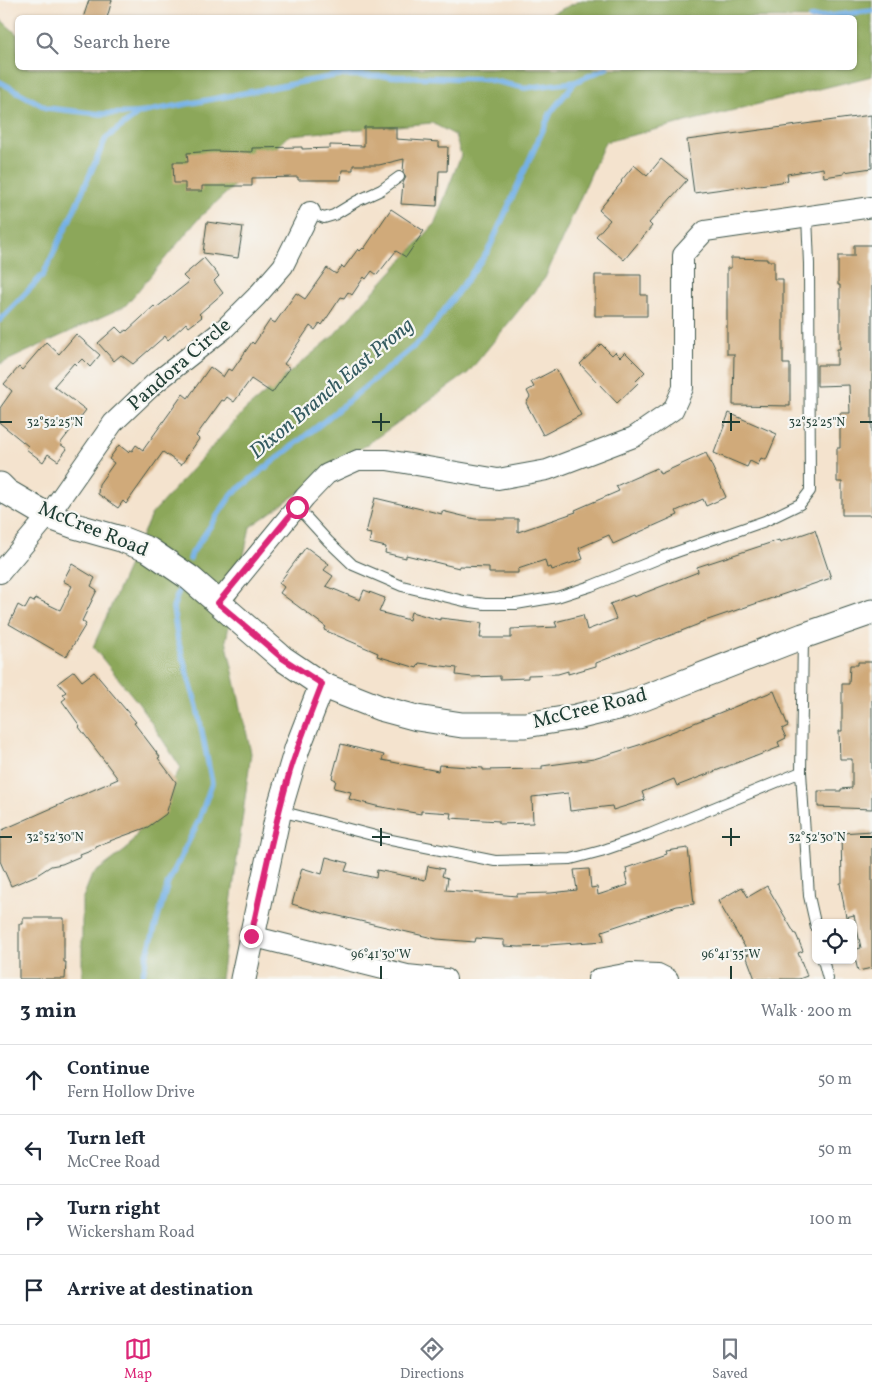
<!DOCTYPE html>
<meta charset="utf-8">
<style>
body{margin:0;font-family:Vollkorn,serif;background:#f2f2f3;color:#1f2937}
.controls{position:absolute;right:15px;bottom:15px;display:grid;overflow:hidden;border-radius:8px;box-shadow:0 1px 4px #0004}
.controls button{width:45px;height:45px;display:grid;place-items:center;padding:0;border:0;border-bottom:1px solid #e0e1e3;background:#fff;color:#1f2937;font:25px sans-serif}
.stop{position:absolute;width:15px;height:15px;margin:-11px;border:4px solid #db2777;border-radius:50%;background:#fff}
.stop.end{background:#db2777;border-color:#fff;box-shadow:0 1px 5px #0008}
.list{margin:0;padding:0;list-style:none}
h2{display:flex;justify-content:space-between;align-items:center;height:65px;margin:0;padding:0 20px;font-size:21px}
h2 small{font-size:16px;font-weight:400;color:#747a83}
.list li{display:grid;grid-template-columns:32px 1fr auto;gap:15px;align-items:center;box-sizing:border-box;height:70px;padding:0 20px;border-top:1px solid #e0e1e3}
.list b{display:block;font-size:19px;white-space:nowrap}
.list p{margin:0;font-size:16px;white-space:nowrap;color:#747a83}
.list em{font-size:16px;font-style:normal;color:#747a83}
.icon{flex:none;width:28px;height:28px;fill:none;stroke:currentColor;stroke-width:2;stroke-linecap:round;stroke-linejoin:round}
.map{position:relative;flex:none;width:872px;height:979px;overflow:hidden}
.search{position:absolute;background:#fff;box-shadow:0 1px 4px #0004;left:15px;right:15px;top:15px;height:55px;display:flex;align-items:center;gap:12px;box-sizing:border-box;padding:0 18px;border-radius:8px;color:#747a83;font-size:19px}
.sheet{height:345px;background:#fff}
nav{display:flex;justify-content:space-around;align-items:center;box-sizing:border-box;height:70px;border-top:1px solid #e0e1e3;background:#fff;font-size:14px;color:#747a83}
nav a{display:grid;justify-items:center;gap:2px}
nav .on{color:#db2777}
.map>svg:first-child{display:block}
</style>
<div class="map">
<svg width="872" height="979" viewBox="0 0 872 979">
<rect width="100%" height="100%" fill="#f6f6f2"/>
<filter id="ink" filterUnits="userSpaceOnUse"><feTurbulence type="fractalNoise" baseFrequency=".02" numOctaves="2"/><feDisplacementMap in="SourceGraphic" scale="10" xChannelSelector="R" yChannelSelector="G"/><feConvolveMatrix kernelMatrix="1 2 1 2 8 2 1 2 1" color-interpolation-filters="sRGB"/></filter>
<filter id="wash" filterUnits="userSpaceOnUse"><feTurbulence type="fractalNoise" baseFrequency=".0096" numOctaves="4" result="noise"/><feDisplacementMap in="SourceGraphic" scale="20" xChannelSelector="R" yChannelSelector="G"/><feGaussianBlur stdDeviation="1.12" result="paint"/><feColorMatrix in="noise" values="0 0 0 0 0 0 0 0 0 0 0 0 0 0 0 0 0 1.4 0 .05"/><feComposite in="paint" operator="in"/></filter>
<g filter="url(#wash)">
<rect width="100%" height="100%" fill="#f4e3ce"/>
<path fill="#8ca75a" stroke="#567247" d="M 582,0 L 872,0 L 872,76 L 605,142 L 545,278 L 468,373 L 250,527 L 226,640 L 251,753 L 221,979 L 82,979 L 82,900 L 92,875 L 127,849 L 181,768 L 139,704 L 93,647 L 151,515 L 245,410 L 332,337 L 434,225 L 461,155 L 455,135 L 432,123 L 290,135 L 200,217 L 125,306 L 0,364 L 0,19 L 17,34 L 18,68 L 854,68 L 854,18 L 544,17 Z"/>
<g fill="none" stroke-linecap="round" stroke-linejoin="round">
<g stroke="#74b1e6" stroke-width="5.5">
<path d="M 810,18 L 872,11"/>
<path d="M 0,82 L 47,108 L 100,114 L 138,113"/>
<path d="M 0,320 L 43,275 L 70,219 L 106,138 L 139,113 L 339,75 L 485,79 L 525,88 L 575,82"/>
<path d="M 190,559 L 192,553 L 232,494 L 323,422 L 423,339 L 488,251 L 551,112 L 575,82 L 607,68"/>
<path d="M 142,979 L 147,955 L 168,883 L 199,820 L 212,783 L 197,707 L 178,641 L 173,608 L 179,590"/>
</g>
</g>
<g id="blocks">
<g fill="#d0aa7a">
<path d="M 89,0 L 112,0 L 107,18 L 83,18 Z"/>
<path d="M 871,115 L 872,168 L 844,172 L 844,174 L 824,177 L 823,168 L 787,174 L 788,181 L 745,187 L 745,186 L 694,193 L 687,140 Z"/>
<path d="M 364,127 L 396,127 L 396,139 L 439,142 L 439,147 L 448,147 L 447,171 L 439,171 L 437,206 L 401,204 L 403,183 L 406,177 L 403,172 L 404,159 L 379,165 L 353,165 L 353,170 L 342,170 L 341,180 L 298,180 L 298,177 L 252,178 L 252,186 L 202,186 L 202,191 L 185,191 L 185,183 L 174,183 L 173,162 L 188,162 L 187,153 L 213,151 L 252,152 L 252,148 L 302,147 L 302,149 L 330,148 L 330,145 L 364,146 Z"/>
<path d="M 661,159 L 687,180 L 649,223 L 652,226 L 624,260 L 596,236 L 610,220 L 599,210 L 622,182 L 621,181 L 634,165 L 647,176 Z"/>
<path d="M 391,209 L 424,231 L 406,257 L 396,251 L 377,275 L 372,271 L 366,279 L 364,277 L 352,295 L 348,292 L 344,298 L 341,297 L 322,325 L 320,323 L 315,330 L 310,326 L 284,364 L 290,368 L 272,393 L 251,379 L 234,402 L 227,397 L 224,401 L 222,400 L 196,436 L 199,439 L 181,465 L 163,452 L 126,504 L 123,501 L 118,508 L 98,494 L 99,484 L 114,463 L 109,459 L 119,445 L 128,452 L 130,450 L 132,451 L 136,445 L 143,450 L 183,394 L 188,398 L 210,367 L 223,377 L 228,369 L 232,371 L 252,342 L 254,344 L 270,320 L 275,323 L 296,293 L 305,299 L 327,268 L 336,274 L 342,266 L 344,268 L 358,249 L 360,251 L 363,248 L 364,249 Z"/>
<path d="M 207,222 L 243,227 L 238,258 L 203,253 Z"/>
<path d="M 854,245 L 872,245 L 872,515 L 842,515 L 842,482 L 837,482 L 837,448 L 840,448 L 840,413 L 850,413 L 849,385 L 817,386 L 817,365 L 837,365 L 837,349 L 840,349 L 840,285 L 838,285 L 838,256 L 854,256 Z"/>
<path d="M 204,258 L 219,276 L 214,281 L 223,293 L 199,314 L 202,317 L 189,327 L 186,323 L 168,340 L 165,336 L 133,364 L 121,355 L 114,361 L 98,343 L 116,327 L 122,333 L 126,330 L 127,331 L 154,306 L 156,308 L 189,282 L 183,276 Z"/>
<path d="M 731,258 L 767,259 L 767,261 L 774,261 L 774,279 L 783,279 L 783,364 L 790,364 L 790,406 L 733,405 L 734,354 L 727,354 L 727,268 L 731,268 Z"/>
<path d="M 595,275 L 641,275 L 641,295 L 647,295 L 647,316 L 595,316 Z"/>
<path d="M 76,334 L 100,355 L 90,367 L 82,359 L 76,365 L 74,363 L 54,386 L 86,410 L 60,444 L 67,449 L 58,461 L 48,454 L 43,462 L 26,449 L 28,446 L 0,423 L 0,408 L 12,391 L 4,384 L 19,367 L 22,370 L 46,342 L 59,354 Z"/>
<path d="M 601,344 L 612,355 L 615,352 L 620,357 L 625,352 L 645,372 L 636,381 L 638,383 L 617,403 L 580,364 Z"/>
<path d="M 556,369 L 581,415 L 543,435 L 526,403 L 530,397 L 527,391 L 534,387 L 531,382 Z"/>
<path d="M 729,413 L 777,434 L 766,460 L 761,458 L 758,465 L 750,461 L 747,467 L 714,453 Z"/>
<path d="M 706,453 L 726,497 L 706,506 L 703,499 L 676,511 L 678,515 L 613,544 L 609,535 L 579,548 L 583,559 L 552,570 L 551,567 L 547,568 L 545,560 L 518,569 L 518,573 L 489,573 L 489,567 L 459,566 L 459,568 L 406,555 L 406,558 L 385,553 L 386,547 L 369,543 L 371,534 L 366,533 L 375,498 L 442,514 L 442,511 L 475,519 L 518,519 L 518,532 L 576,512 L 575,510 L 619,491 L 616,486 L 657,468 L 660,474 Z"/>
<path d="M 815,530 L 831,578 L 699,623 L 699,624 L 661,639 L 661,638 L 596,663 L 596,666 L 568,674 L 568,671 L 558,674 L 528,675 L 528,678 L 500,679 L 500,676 L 472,677 L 456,675 L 457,668 L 419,663 L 417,668 L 377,656 L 378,653 L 324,630 L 326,627 L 280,593 L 284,587 L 279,583 L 306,547 L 329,564 L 324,570 L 333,576 L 326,586 L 360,600 L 364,590 L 385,598 L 379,612 L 409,620 L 411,612 L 440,620 L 440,618 L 482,623 L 480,638 L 511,638 L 511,629 L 557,627 L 555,622 L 583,615 L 587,630 L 616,619 L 610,604 L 633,595 L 634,597 L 698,572 L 697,567 L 779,540 L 780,542 Z"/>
<path d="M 72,564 L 95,578 L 91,586 L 97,590 L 82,621 L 86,624 L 66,657 L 9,624 L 18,605 L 25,609 L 30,600 L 34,602 L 35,598 L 60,610 L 72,586 L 63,581 Z"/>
<path d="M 858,662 L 872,662 L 872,809 L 818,807 L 818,791 L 841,791 L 841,789 L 852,788 L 852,759 L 840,759 L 839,731 L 842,731 L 842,684 L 849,684 L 850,665 L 858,665 Z"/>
<path d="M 74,671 L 82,681 L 94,672 L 136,722 L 134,723 L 160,757 L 158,758 L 176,782 L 166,814 L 148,827 L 96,846 L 96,848 L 80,854 L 81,856 L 62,864 L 51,866 L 37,875 L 11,886 L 0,861 L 0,831 L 118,779 L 79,727 L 80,726 L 62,701 L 66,698 L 63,694 L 66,692 L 58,683 Z"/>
<path d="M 774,691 L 788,726 L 782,729 L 786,738 L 778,742 L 780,747 L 754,757 L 754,756 L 677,786 L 674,779 L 642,792 L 645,800 L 613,810 L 612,806 L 570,811 L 568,793 L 532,797 L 533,823 L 499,824 L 499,821 L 450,818 L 451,813 L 421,811 L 421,814 L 376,806 L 349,799 L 351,792 L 334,788 L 336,780 L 332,778 L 341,744 L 384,755 L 382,760 L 438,771 L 439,765 L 483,768 L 483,770 L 542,769 L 542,766 L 594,759 L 639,745 Z"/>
<path d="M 872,831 L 872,968 L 858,971 L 853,950 L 861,948 L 854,915 L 846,917 L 840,883 L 842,883 L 841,833 Z"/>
<path d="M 688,848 L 694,904 L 677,906 L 602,931 L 604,941 L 548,945 L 548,946 L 519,947 L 504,946 L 504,940 L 476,938 L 475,942 L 437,939 L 326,913 L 326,914 L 292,904 L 302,868 L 322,874 L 326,857 L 348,863 L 345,871 L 376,878 L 377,870 L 425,880 L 428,866 L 444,869 L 442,876 L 448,878 L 446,890 L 517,896 L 517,894 L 551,893 L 577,890 L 574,870 L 589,869 L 591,888 L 597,887 L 598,895 L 628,885 L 625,874 L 627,873 L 626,868 L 667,854 L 666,851 Z"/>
<path d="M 767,886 L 795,934 L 796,934 L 803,951 L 798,953 L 807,976 L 799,979 L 755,979 L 746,955 L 749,954 L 718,901 L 742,887 L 748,897 Z"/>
<path d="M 23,918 L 64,918 L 64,962 L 66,962 L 65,979 L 19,979 L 19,924 L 23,924 Z"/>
</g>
</g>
</g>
<g filter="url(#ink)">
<use href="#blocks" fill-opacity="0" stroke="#3f564b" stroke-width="1"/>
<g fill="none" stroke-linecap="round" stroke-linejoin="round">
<g stroke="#3f564b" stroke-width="12">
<g id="service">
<path d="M 310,212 L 324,218 L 334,215 L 357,201 L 381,190 L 399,177"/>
<path d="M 297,507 L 328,541 L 353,565 L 402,586 L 435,594 L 464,601 L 485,604 L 516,604 L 557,597 L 591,586 L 665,556 L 765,521 L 800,504 L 810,491 L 809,264 L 807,216"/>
<path d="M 803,637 L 801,772 L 809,896 L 816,927"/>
<path d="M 280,811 L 391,840 L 495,861 L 571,859 L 601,851 L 650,834 L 801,772"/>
<path d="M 823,960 L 828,979"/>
</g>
</g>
<g stroke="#3f564b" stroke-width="22">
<g id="minor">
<path d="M 0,573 L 48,516 L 113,423 L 154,384 L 224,329 L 256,297 L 283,266 L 310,212"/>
<path d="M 218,603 L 305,497 L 327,474 L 358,460 L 387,460 L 498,479 L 547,470 L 634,437 L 673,410 L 683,388 L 683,255 L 705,231 L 872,207"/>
<path d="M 251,936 L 407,975 L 446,979"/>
<path d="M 598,979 L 630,973 L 658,974 L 668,979"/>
</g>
</g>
<g stroke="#3f564b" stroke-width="27">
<g id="tertiary">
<path d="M 0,485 L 7,492 L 48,516 L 75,526 L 121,539 L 149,550 L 190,578 L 282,658 L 322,685 L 380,708 L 417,718 L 462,725 L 525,725 L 576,717 L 626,705 L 803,636 L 872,612"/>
<path d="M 243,979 L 279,810 L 297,749 L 322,685"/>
</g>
</g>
<use href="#service" stroke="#fff" stroke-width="10"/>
<use href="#minor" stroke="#fff" stroke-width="20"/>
<use href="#tertiary" stroke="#fff" stroke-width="25"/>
</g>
</g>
<g fill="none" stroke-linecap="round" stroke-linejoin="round" filter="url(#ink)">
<path stroke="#db2777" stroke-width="6" d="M 251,936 C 263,881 274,825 290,771 C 299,742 311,713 322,684 L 282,658 L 218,603 L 297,507"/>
</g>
<path fill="none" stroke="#1f3d34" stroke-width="2" d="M 381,413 L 381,431M 731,413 L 731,431M 0,422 L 12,422M 372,422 L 390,422M 722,422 L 740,422M 860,422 L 872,422M 381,828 L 381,846M 731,828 L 731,846M 0,837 L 12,837M 372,837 L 390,837M 722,837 L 740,837M 860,837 L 872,837M 381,966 L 381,979M 731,966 L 731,979"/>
<g text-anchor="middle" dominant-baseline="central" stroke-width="4.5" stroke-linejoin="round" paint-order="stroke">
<g font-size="20" fill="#1f3d34" stroke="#f6f6f2">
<text transform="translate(180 365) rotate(-41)">Pandora Circle</text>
<text transform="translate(93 530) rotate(22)">McCree Road</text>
<text transform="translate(590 709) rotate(-14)">McCree Road</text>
</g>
<g font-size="21" font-style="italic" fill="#345a60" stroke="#f6f6f2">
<text transform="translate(332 389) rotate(-40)">Dixon Branch East Prong</text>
</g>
</g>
<g font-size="12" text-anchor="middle" fill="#1f3d34" stroke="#f6f6f2" stroke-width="4.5" stroke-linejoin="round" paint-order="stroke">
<text x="817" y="426">32°52'25"N</text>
<text x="55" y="426">32°52'25"N</text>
<text x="817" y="841">32°52'30"N</text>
<text x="55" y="841">32°52'30"N</text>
<text x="381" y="958">96°41'30"W</text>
<text x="731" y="958">96°41'35"W</text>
</g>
</svg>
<div class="controls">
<button><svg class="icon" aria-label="locate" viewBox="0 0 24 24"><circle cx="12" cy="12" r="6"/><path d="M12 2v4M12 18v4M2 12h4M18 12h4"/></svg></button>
</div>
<div class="stop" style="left:297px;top:507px"></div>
<div class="stop end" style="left:251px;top:936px"></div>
<div class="search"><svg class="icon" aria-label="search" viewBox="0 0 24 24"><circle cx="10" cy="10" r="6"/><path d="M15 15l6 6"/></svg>Search here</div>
</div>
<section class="sheet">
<h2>3 min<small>Walk · 200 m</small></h2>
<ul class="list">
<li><svg class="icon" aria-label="ahead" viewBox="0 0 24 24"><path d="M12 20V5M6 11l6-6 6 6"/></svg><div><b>Continue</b><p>Fern Hollow Drive</p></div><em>50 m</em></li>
<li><svg class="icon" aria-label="left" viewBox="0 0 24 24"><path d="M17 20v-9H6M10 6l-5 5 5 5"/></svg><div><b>Turn left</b><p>McCree Road</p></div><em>50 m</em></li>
<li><svg class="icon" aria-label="right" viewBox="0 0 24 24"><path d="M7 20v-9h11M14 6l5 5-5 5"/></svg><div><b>Turn right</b><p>Wickersham Road</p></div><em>100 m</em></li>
<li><svg class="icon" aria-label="arrive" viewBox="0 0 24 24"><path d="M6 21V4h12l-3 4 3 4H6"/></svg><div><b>Arrive at destination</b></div></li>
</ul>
</section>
<nav>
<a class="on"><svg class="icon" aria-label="map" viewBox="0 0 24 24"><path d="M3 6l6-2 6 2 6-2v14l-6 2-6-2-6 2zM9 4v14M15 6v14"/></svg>Map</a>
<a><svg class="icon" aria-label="directions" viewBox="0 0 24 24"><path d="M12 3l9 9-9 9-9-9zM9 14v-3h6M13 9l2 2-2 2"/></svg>Directions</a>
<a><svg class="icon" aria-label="saved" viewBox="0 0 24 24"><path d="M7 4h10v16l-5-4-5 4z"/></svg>Saved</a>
</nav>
